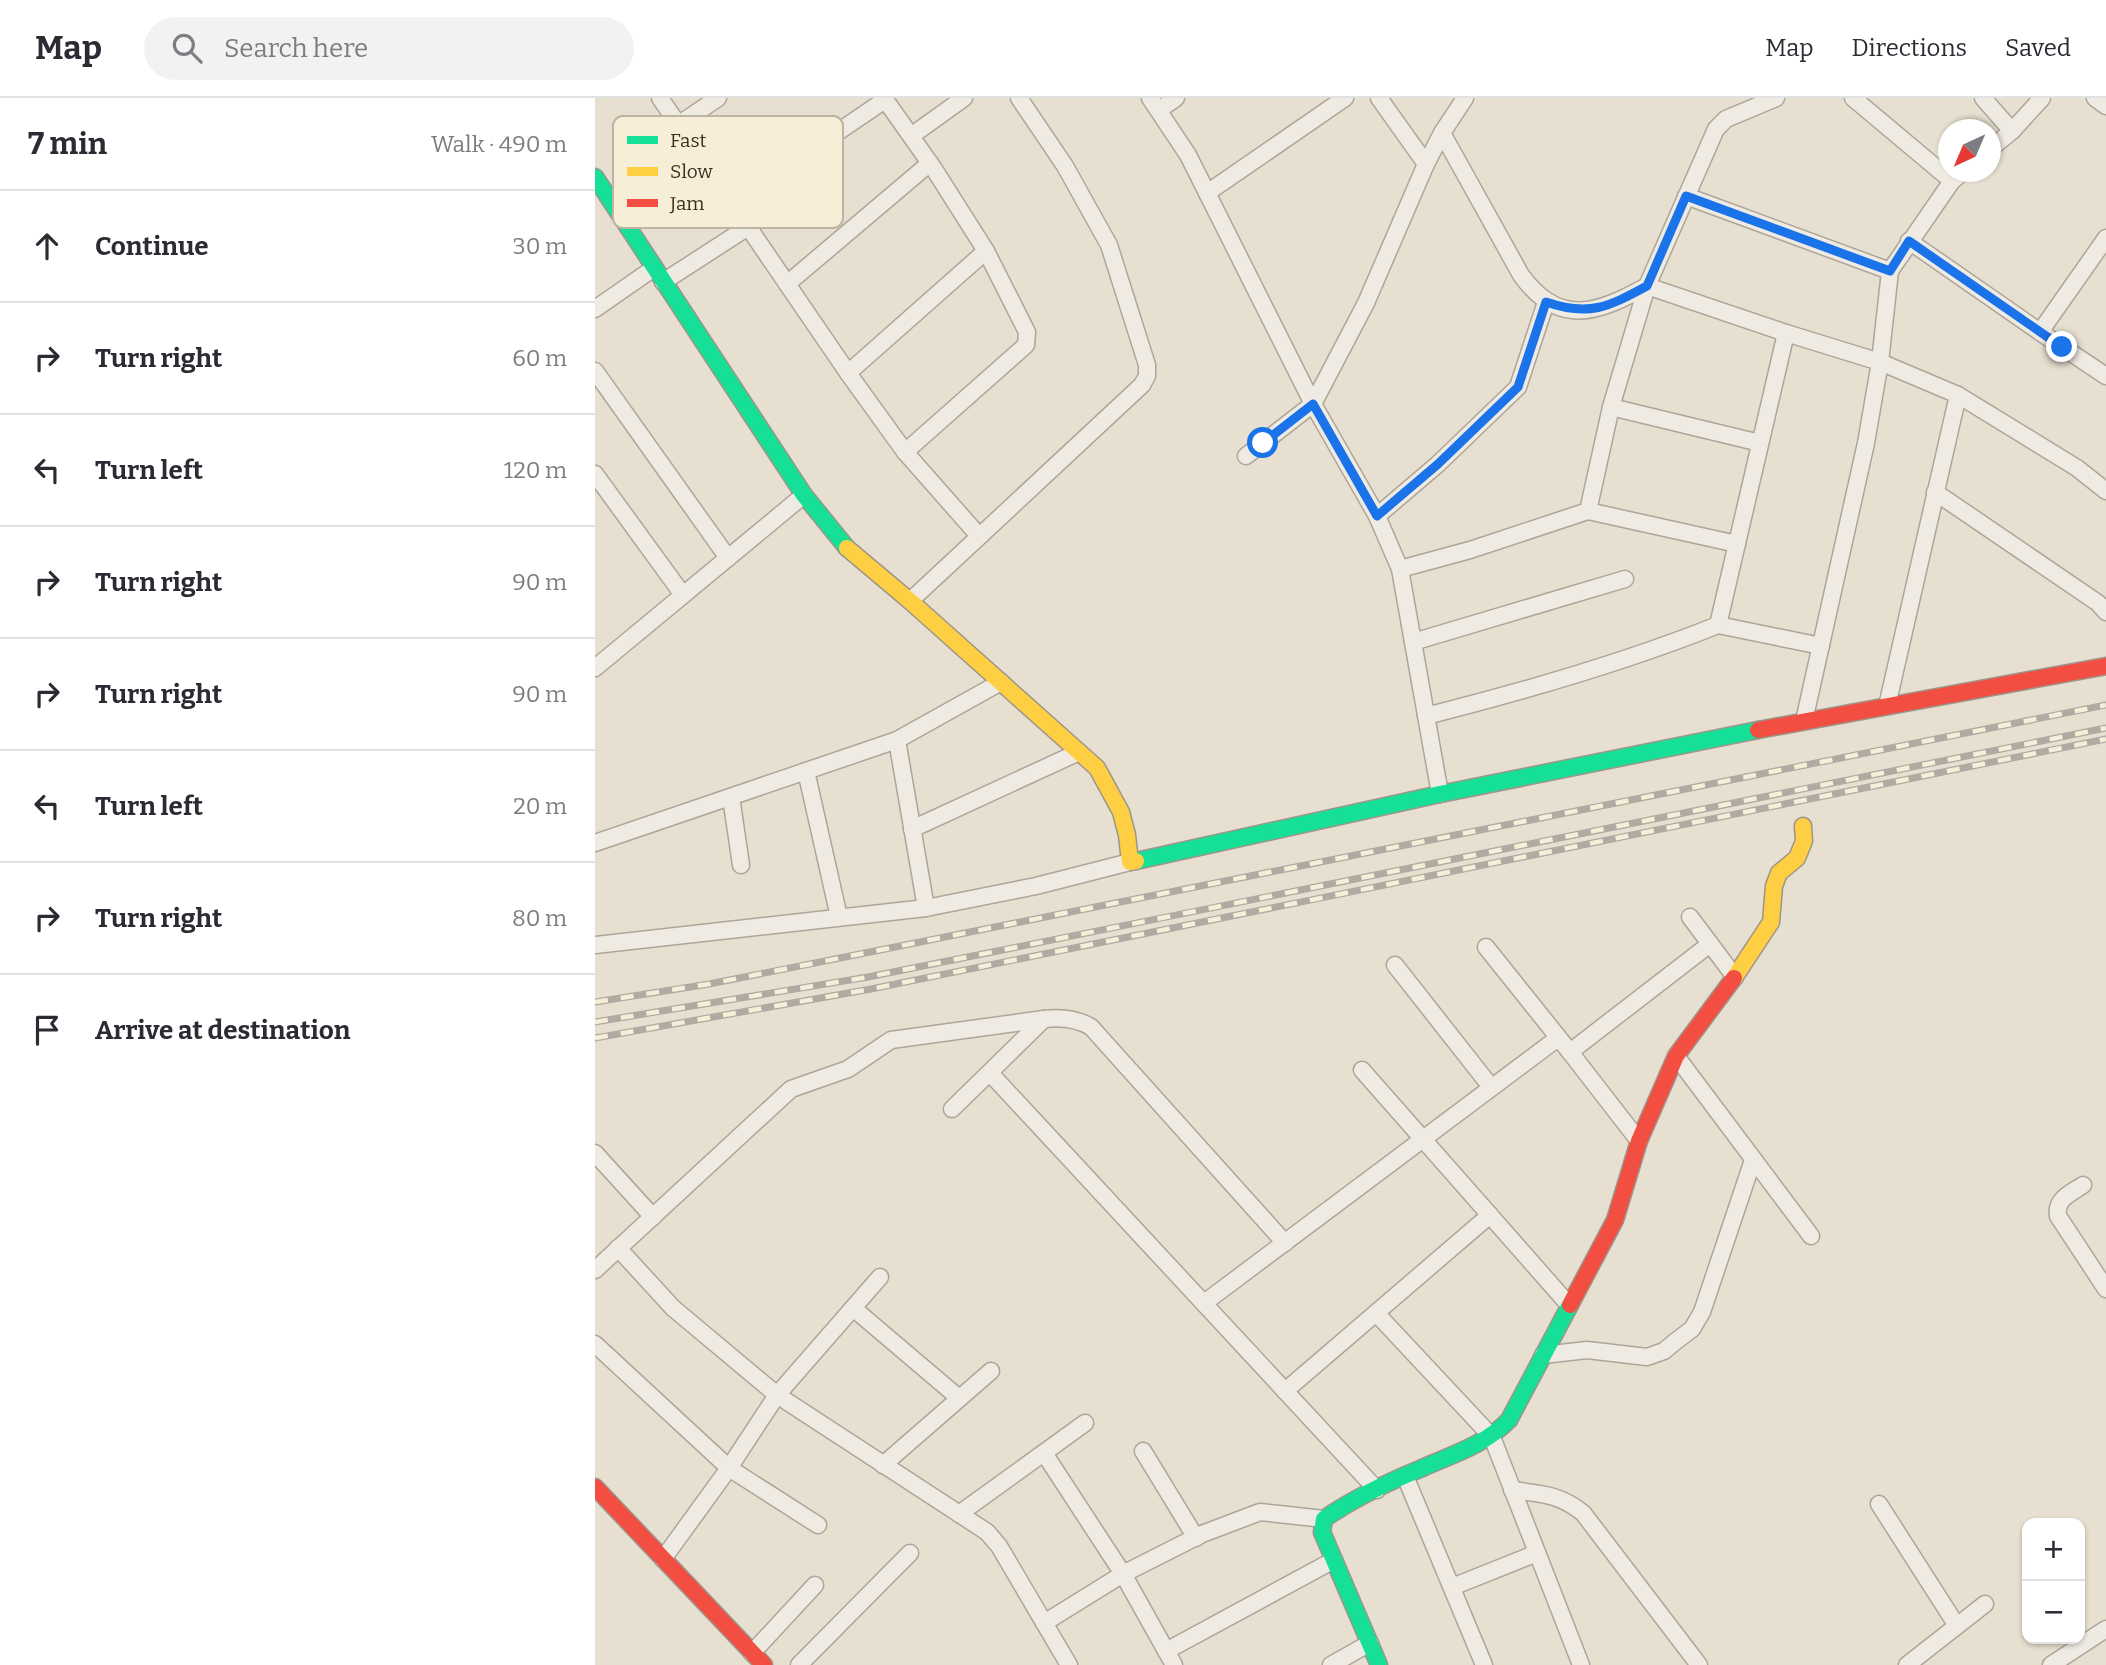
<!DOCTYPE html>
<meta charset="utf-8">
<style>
body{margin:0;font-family:Bitter,serif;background:#f2f2f3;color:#2b2b33}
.controls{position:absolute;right:21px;bottom:21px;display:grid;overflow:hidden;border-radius:14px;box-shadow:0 2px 5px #0004}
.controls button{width:63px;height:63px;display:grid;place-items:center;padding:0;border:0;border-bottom:2px solid #e1e1e2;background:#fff;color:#2b2b33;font:35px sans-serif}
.compass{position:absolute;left:1343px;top:21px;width:63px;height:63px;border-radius:50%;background:#fff;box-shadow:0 2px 5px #0004;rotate:224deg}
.stop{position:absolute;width:21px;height:21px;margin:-16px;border:5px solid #1a73e8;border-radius:50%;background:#fff}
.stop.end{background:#1a73e8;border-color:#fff;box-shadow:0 2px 7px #0008}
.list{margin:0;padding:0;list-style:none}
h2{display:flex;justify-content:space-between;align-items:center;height:91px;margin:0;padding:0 28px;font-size:30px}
h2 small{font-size:23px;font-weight:400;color:#7c7c81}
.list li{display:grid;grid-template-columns:46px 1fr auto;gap:21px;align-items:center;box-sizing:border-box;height:112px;padding:0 28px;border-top:2px solid #e1e1e2}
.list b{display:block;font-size:26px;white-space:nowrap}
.list em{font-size:23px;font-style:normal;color:#7c7c81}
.icon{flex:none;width:38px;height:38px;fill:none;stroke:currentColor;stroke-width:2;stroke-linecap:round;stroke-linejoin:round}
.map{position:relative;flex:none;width:1511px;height:1567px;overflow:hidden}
header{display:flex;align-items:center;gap:42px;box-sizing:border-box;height:98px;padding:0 35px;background:#fff;border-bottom:2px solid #e1e1e2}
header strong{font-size:33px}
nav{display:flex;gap:38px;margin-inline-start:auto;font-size:24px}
.search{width:490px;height:63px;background:#f2f2f3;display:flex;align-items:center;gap:18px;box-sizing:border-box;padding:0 24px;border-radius:38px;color:#7c7c81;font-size:26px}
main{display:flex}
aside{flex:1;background:#fff}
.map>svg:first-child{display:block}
</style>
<header>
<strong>Map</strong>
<div class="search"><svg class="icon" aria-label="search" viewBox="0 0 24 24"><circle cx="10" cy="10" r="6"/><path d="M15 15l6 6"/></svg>Search here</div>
<nav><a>Map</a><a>Directions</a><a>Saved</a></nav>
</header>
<main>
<aside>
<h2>7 min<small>Walk · 490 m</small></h2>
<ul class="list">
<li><svg class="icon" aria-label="ahead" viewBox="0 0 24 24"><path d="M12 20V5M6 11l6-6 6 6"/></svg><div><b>Continue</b></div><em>30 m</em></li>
<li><svg class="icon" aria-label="right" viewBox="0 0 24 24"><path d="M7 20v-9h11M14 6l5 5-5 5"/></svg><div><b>Turn right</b></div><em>60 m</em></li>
<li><svg class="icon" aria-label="left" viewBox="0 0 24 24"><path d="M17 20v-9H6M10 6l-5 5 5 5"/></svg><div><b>Turn left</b></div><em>120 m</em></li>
<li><svg class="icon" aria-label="right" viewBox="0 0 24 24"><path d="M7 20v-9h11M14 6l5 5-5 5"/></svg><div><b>Turn right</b></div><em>90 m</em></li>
<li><svg class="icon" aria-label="right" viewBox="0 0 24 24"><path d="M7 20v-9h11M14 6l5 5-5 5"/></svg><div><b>Turn right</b></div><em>90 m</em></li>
<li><svg class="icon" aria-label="left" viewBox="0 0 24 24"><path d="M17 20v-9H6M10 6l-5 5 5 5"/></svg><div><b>Turn left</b></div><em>20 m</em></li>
<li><svg class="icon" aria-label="right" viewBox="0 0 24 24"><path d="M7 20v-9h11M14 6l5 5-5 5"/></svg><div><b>Turn right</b></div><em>80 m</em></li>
<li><svg class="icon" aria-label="arrive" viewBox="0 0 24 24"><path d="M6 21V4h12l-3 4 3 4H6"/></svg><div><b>Arrive at destination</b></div></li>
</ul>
</aside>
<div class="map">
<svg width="1511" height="1567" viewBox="0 0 1511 1567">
<rect width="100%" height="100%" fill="#e7e0d1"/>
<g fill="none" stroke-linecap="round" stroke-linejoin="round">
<g stroke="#ada599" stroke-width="19">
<g id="street">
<path d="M 65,0 L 253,275 L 310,354 L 384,438"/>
<path d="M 289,0 L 339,71 L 391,153 L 432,234 L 431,247 L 310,354"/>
<path d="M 555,0 L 593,57 L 718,306 L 782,418 L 805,471 L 845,696"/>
<path d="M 784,0 L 831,66"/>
<path d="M 1258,0 L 1357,83"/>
<path d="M 1388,0 L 1417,33"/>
<path d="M 1500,0 L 1511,8"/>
<path d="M 564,12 L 581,0"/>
<path d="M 83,27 L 123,0"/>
<path d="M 847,35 L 926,177 C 964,230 1003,215 1052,188 L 1191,235 L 1285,264 L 1363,297 L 1482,370 L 1511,393"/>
<path d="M 316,38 L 369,0"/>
<path d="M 1395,51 L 1417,33 L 1447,0"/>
<path d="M 612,95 L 750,0"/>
<path d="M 1091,98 L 1295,173"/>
<path d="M 137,106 L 290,2"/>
<path d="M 1314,143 L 1445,234 L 1511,140"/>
<path d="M 68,184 L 153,129"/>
<path d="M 192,186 L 335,65"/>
<path d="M 0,211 L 59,170"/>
<path d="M 1445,234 L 1511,278"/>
<path d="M 0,273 L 133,460"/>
<path d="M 253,275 L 391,153"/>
<path d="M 1016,309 L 1165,345"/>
<path d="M 651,358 L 718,306 L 771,205 L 831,66 L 847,35 L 870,0"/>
<path d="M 0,376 L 88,497"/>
<path d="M 1340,394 L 1503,505 L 1511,514"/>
<path d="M 993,413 L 1142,446"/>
<path d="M 782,418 L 843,366 L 923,289 L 951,204"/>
<path d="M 805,471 L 875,452 L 993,413 L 1016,309 L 1052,188 L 1121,31 L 1131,21 L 1181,0"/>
<path d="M 315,503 L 547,287 L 552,278 L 552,267 L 514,147 L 470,68 L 424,0"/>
<path d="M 1123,527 L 1226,548"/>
<path d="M 818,544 L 1030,481"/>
<path d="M 0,570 L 209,397"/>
<path d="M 1292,608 L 1363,297"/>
<path d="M 831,618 C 930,593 1028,565 1123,527 L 1191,235"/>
<path d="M 1209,623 L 1271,345 L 1285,264 L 1295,173 L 1357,83 L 1368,74"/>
<path d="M 211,673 L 244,819"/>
<path d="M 136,699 L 146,767"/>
<path d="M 317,731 L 484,654"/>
<path d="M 0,745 L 302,642"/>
<path d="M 331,810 L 302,642 L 406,584"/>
<path d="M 1095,819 L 1140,879"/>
<path d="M 0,847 L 331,810 L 441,788 L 535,764"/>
<path d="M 891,849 L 975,954 L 1115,846"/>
<path d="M 800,867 L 896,989"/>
<path d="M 975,954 L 1044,1043"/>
<path d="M 1081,958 L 1216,1138"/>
<path d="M 767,972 L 974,1207"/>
<path d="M 395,975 L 782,1392"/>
<path d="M 357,1011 L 449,921 C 466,919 481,920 496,929 L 690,1145"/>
<path d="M 0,1055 L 58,1119"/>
<path d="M 1488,1087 C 1475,1096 1460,1101 1463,1118 L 1511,1191"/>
<path d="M 23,1150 L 78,1210 L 182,1297 L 392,1434 L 404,1448 L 474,1567"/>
<path d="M 0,1172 L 196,991 L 253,971 L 296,942 L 449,921"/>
<path d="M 609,1205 L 963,940"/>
<path d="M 258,1210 L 364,1300"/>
<path d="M 781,1215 L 897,1339 L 986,1567"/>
<path d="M 0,1246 L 134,1370 L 223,1427"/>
<path d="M 948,1257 L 992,1252 L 1052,1259 L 1069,1253 L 1081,1243 L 1097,1231 L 1107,1214 L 1158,1062"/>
<path d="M 690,1293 L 895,1117"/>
<path d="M 548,1353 L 601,1440"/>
<path d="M 449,1355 L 528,1476 L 607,1436 L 665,1414 L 729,1421"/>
<path d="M 288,1367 L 396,1273"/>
<path d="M 810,1378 L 889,1567"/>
<path d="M 917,1392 C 947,1396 964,1396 988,1415 L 1104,1567"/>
<path d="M 1284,1406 L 1362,1528"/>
<path d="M 364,1416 L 490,1325"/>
<path d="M 68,1461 L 134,1370 L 182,1297 L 285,1179"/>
<path d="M 857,1489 L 942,1455"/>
<path d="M 449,1525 L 528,1476 L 579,1567"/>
<path d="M 571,1553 L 739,1462"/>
<path d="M 157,1555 L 220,1487"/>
<path d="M 204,1567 L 315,1455"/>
<path d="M 736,1567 L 775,1545"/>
<path d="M 1312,1567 L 1390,1506"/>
<path d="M 1456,1567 L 1511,1531"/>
</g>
</g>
<g stroke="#9c958a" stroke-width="19">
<g id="fast">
<path d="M 0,79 L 209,397 L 252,450"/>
<path d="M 541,763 L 845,696 L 1163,632"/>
<path d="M 784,1567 L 727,1434 L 729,1421 C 759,1400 791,1385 825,1371 C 856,1357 890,1347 914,1322 L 975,1207"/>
</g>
</g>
<g stroke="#9c958a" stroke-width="19">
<g id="slow">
<path d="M 252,450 L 315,503 L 502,670 L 526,714 L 532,737 L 535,764 L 541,763"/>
<path d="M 1139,880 L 1176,824 L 1179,788 L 1184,775 L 1202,760 L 1209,743 L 1208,728"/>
</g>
</g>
<g stroke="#9c958a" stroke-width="19">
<g id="jam">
<path d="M 1163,632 L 1511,568"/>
<path d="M 975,1207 L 1020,1122 L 1044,1043 L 1081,958 L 1139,880"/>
<path d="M 0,1389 L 169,1567"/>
</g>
</g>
<use href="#street" stroke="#efebe3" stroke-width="16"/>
<use href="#fast" stroke="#16e098" stroke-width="16"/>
<use href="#slow" stroke="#ffcf43" stroke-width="16"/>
<use href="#jam" stroke="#f24e42" stroke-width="16"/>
<g stroke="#afaaa2" stroke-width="7">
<g id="rail">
<path d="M 0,904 L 114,886 L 270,855 L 1511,607"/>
<path d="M 0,924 L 273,879 L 1511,630"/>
<path d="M 0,940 L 276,891 L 1511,641"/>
</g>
</g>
<use href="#rail" stroke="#f7eed8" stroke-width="4.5" stroke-dasharray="13" stroke-linecap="butt"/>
</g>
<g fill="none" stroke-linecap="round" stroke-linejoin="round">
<path stroke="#1a73e8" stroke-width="9" d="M 668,345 L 718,306 L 782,418 L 843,366 L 923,289 L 951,204 C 994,219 1013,209 1052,188 L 1091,98 L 1295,173 L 1314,143 L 1467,249"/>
</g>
<rect x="18" y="18" width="230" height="112" rx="10" fill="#f7eed8" stroke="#bfb4a1" stroke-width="2"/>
<rect x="32" y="38" width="31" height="8" fill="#16e098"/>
<rect x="32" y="69" width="31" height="9" fill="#ffcf43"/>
<rect x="32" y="101" width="31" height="8" fill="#f24e42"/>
<g font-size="19" fill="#3d2e20">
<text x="75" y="49">Fast</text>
<text x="75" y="80">Slow</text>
<text x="75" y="112">Jam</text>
</g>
</svg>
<div class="controls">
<button>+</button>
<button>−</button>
</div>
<svg class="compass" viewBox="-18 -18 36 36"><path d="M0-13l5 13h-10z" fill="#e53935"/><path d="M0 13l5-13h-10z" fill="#7c7c81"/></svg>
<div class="stop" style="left:668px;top:345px"></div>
<div class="stop end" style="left:1467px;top:249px"></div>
</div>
</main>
